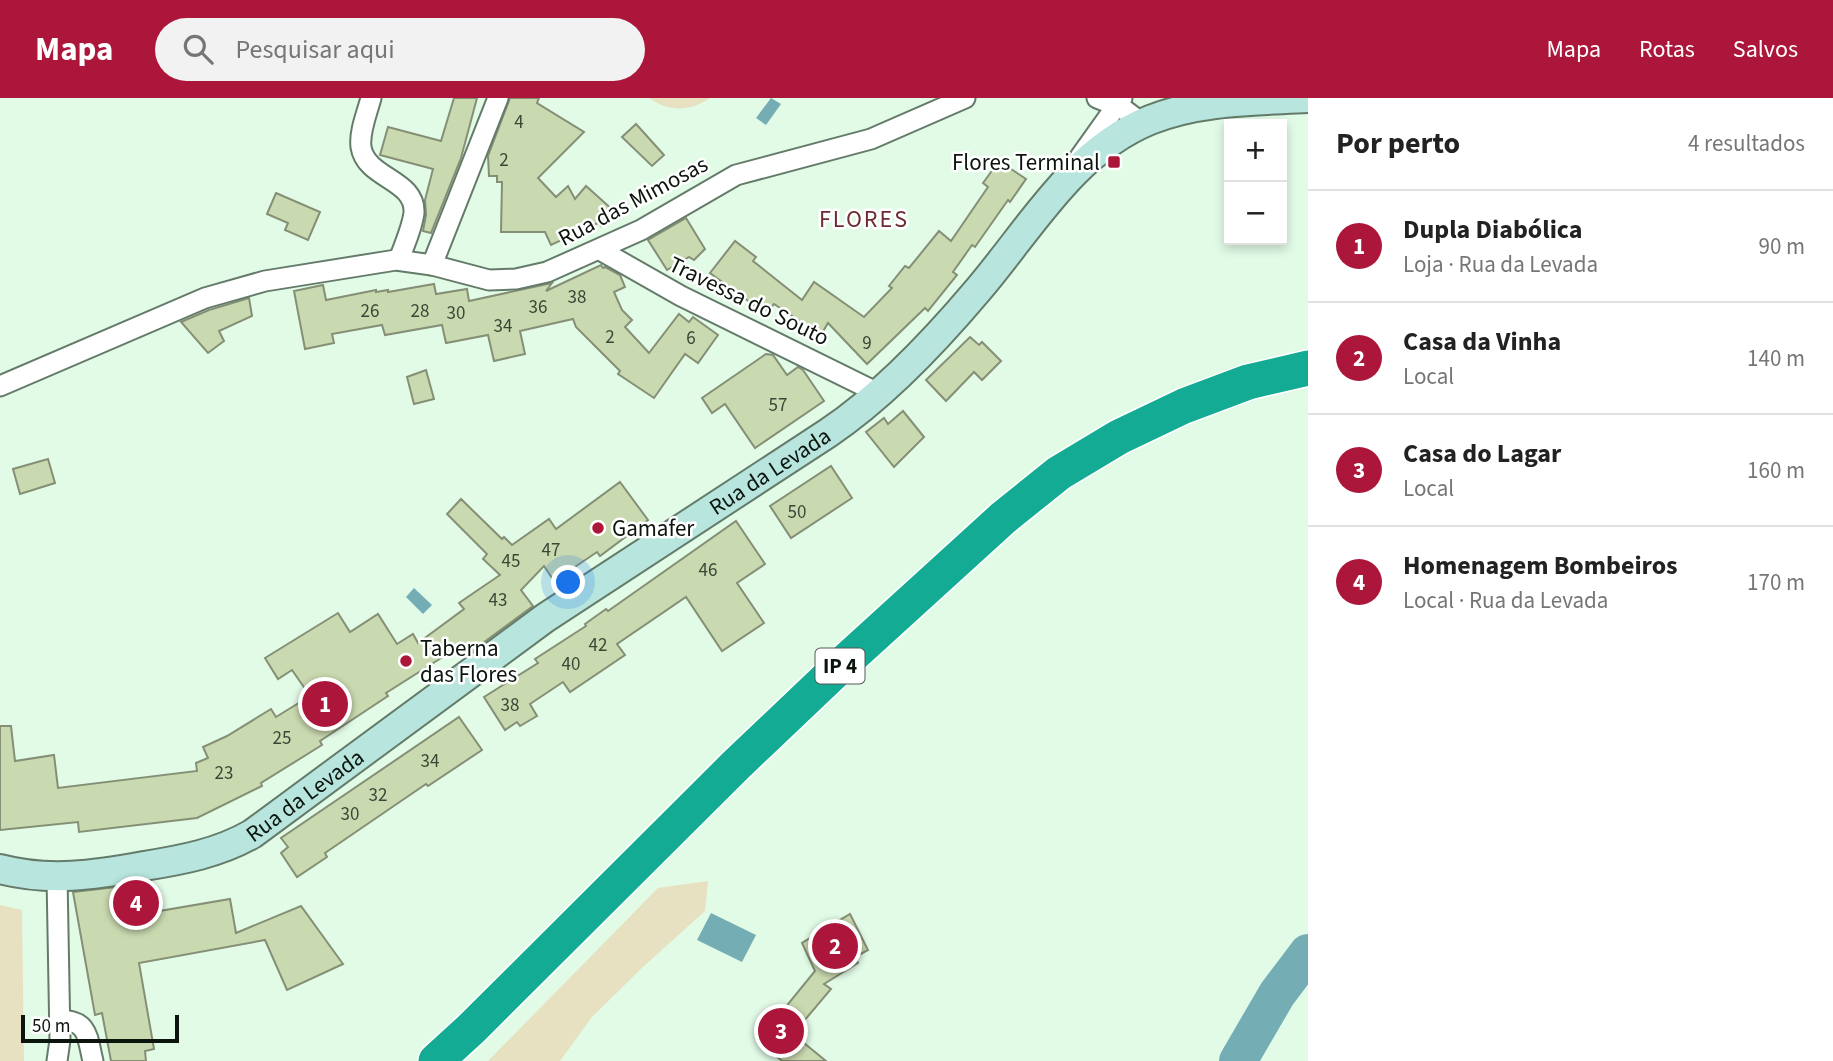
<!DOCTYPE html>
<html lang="pt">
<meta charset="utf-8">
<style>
body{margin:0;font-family:"Source Sans 3",sans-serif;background:#f2f2f2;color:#222}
.controls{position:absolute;right:21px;top:21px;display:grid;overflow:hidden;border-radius:0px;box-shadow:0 4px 10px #0003}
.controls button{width:63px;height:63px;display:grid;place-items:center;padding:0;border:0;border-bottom:2px solid #e0e0e0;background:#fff;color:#222;font:35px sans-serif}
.scale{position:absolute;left:21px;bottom:18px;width:158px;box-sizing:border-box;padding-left:7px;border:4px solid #0b140d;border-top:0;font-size:19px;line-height:24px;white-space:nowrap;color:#0b140d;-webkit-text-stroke:5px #fff;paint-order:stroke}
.you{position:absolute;left:569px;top:485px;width:24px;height:24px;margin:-18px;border:5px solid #fff;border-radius:50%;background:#1a73e8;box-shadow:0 0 0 10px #1a73e833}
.badge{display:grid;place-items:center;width:46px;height:46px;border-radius:50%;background:#ac163a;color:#fff;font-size:23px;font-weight:700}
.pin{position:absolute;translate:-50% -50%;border:4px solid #fff;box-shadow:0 2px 7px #0006}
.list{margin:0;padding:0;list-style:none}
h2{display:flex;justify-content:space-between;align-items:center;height:91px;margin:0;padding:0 28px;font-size:30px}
h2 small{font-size:23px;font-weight:400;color:#767676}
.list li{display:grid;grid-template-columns:46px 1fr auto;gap:21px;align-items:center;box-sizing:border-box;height:112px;padding:0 28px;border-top:2px solid #e0e0e0}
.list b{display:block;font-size:26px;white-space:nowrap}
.list p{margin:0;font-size:23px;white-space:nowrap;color:#767676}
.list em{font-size:23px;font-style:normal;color:#767676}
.icon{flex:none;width:38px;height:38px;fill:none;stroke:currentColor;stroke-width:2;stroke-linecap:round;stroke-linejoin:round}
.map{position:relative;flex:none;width:1308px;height:963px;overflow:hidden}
header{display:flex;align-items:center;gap:42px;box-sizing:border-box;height:98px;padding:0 35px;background:#ac163a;color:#fff}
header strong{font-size:33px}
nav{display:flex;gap:38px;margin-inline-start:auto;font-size:24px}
.search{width:490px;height:63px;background:#f2f2f2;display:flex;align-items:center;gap:18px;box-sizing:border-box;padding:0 24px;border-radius:38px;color:#767676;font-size:26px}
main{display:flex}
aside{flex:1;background:#fff}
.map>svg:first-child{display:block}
</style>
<header>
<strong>Mapa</strong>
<div class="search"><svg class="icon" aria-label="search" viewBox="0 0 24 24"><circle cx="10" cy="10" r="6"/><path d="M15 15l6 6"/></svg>Pesquisar aqui</div>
<nav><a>Mapa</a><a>Rotas</a><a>Salvos</a></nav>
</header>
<main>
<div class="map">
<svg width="1308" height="963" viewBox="0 0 1308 963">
<rect width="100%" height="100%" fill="#e1fbe7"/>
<g fill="#e7e1c1">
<path d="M 649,0 L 710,0 C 689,14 669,14 649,0 Z"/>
<path d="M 708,783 L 705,813 L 643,869 L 592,919 L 560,963 L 488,963 L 658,790 Z"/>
<path d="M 0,807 L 22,812 L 24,963 L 0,963 Z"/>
</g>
<g fill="#75adb5">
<path d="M 771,0 L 781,6 L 766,27 L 756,20 Z"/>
<path d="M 414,490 L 432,507 L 423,516 L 406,499 Z"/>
<path d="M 711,815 L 756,837 L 742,864 L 697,842 Z"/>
</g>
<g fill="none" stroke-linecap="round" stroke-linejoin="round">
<path stroke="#75adb5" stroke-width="38" d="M 1238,963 L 1277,896 L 1308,855"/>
</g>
<g fill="#cadab0" stroke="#858f75" stroke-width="2">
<path d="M 454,0 L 477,0 L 461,60 L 431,135 L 423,133 L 426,117 L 425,102 L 433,71 L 380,57 L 388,29 L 441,43 Z"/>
<path d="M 510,0 L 539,0 L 537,5 L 584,34 L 538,80 L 556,99 L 568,88 L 575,101 L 586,88 L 614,113 L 601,128 L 598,125 L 551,147 L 545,134 L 501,134 L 502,84 L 497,84 L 497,78 L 489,78 L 488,58 Z"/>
<path d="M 636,26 L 664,57 L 652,68 L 622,39 Z"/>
<path d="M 999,63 L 1026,81 L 1010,104 L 1008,102 L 975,149 L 972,147 L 953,174 L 957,177 L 928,213 L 925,210 L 867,266 L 828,225 L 821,237 L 774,206 L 768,213 L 758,205 L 755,208 L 710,175 L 735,143 L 756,159 L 753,163 L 802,202 L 814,184 L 864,219 L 892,190 L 889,188 L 905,168 L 909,170 L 939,133 L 951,143 L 988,89 L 983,85 Z"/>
<path d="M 276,95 L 320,114 L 308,142 L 285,132 L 288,125 L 267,116 Z"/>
<path d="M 686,120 L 705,151 L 694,162 L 689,159 L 667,172 L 648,142 Z"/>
<path d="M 601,167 L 603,170 L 605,169 L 620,177 L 625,189 L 614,194 L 622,212 L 632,222 L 625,229 L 649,255 L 679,216 L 689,224 L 693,219 L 718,237 L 698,265 L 685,256 L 654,300 L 618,276 L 620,273 L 576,229 L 573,221 L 520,233 L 525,256 L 494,263 L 488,237 L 446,245 L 442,227 L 385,237 L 382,227 L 332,236 L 334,245 L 305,251 L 294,193 L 323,187 L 326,202 L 376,192 L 376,194 L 388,192 L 388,194 L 434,186 L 436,196 L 467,191 L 469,203 L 552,185 L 546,193 Z"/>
<path d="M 249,200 L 252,218 L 219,233 L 224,243 L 208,255 L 181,224 L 209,212 Z"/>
<path d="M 970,239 L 979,247 L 982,244 L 1001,263 L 982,282 L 974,274 L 946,303 L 926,282 Z"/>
<path d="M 766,256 L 773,257 L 787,277 L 798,269 L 803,272 L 824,303 L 755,350 L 725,306 L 712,315 L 702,300 Z"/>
<path d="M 426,272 L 434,301 L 414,306 L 407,279 Z"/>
<path d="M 903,313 L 924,339 L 894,369 L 866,334 L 884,320 L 888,326 Z"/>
<path d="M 48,361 L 55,385 L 20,396 L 13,371 Z"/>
<path d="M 831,368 L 852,400 L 791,440 L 770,408 Z"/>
<path d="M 620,384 L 648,422 L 600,458 L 597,454 L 554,483 L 544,468 L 521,492 L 533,508 L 464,559 L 457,550 L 386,595 L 388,598 L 320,643 L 322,647 L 261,685 L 262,688 L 197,720 L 79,734 L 78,724 L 0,732 L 0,628 L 11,628 L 15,663 L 54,657 L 58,690 L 197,673 L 196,665 L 208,660 L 203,649 L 227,638 L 271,611 L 276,619 L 310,598 L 292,572 L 278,581 L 265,560 L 338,515 L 350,534 L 378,516 L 397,546 L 413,536 L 418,545 L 464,511 L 459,505 L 500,477 L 483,461 L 487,456 L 447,416 L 461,401 L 502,441 L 504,439 L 512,447 L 549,421 L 556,431 Z"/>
<path d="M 736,423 L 765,466 L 737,485 L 764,525 L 722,553 L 686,499 L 617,546 L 625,557 L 570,594 L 563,584 L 530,606 L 537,618 L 520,628 L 517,624 L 505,632 L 484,599 L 538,565 L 535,561 L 586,528 L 585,526 L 606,511 L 608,513 Z"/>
<path d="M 459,619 L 482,652 L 428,688 L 426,686 L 325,755 L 327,759 L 297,779 L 281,755 L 288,749 L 281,740 Z"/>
<path d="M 125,788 L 130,818 L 230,801 L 236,835 L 301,808 L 343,866 L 287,892 L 265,842 L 139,865 L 154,951 L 145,953 L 146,963 L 111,963 L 102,915 L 95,917 L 73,794 Z"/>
<path d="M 850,816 L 868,852 L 855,859 L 858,865 L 824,886 L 831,891 L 793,936 L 826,963 L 782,963 L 758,943 L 815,873 L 802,845 Z"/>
</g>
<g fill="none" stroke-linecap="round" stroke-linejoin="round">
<g stroke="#647b69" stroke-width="23">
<g id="street">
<path d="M 371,0 C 367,15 359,34 361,49 C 366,81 416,81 414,115 C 412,131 404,147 399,162"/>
<path d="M 1097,0 L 1122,10 L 1142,25"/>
<path d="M 1080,59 L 1122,0"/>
<path d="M 600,152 L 681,198 L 878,295"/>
<path d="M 432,167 L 498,0"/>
<path d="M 0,288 L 205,200 L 265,183 L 396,162 L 432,167 L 489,182 L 516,181 L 547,174 L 641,132 L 736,77 L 871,41 L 965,0"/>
<path d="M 59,922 C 89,922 87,939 93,963"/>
<path d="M 57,963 L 60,942 L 57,779"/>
</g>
</g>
<g stroke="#647b69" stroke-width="32">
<g id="secondary">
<path id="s1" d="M 0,771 C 49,784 95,777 144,768 C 182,762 219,755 252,736 L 545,520 L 828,335 C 883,298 935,243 978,192 C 1031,130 1072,54 1150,22 C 1200,2 1255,3 1308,0"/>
</g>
</g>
<g stroke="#fff" stroke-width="38">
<path id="highway" d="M 436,963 L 472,930 L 735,668 L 836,572 L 1003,420 L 1059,375 L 1119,339 L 1184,308 L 1248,284 L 1308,270"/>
</g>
<use href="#street" stroke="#fff" stroke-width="19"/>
<use href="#secondary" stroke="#b8e6df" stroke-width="28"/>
<use href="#highway" stroke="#14ab95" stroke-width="35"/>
</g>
<g fill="#ac163a" stroke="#fff" stroke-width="2.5">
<rect x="1107" y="57" width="14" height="14" rx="3.5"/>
<circle cx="598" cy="430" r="7"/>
<circle cx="406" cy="563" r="7"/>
</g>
<g text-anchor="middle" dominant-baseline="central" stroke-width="5" stroke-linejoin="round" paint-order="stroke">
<g font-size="19" fill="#3b4636">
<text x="519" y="24">4</text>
<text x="504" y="62">2</text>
<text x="577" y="199">38</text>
<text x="538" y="209">36</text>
<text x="370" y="213">26</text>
<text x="420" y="213">28</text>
<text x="456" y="215">30</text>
<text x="503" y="228">34</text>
<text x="610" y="239">2</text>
<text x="691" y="240">6</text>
<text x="867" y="245">9</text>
<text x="778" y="307">57</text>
<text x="797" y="414">50</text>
<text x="551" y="452">47</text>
<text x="511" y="463">45</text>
<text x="708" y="472">46</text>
<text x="498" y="502">43</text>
<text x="598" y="547">42</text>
<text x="571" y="566">40</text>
<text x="510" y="607">38</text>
<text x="282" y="640">25</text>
<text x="430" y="663">34</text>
<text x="224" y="675">23</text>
<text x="378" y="697">32</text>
<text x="350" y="716">30</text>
</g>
<rect fill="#fff" stroke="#545a56" stroke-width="2" x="815.5" y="550.5" width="49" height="35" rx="5"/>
<g font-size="21" font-weight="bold" fill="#0b140d">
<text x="840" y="568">IP 4</text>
</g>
<g font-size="23" fill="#0b140d" stroke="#fff" text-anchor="start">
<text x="1100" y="64" text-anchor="end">Flores Terminal</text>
<text x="612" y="430">Gamafer</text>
<text x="420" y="550">Taberna<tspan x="420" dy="26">das Flores</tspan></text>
</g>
<g font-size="23" fill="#0b140d" stroke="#fff">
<text transform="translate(633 103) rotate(-28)">Rua das Mimosas</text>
<text transform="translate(749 203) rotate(26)">Travessa do Souto</text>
<text stroke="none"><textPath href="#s1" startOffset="891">Rua da Levada</textPath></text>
<text stroke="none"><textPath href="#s1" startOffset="324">Rua da Levada</textPath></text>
</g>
<g font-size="24" letter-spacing="2" fill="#702a32" stroke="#fff">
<text x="864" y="121">FLORES</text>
</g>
</g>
</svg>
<div class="controls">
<button>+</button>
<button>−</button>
</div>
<div class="scale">50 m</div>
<div class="you"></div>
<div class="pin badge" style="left:325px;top:606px">1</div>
<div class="pin badge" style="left:835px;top:848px">2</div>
<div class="pin badge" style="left:781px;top:933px">3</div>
<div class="pin badge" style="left:136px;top:805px">4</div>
</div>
<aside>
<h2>Por perto<small>4 resultados</small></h2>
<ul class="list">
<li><span class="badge">1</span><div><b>Dupla Diabólica</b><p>Loja · Rua da Levada</p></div><em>90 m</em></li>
<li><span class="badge">2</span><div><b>Casa da Vinha</b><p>Local</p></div><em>140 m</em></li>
<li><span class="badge">3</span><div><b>Casa do Lagar</b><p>Local</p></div><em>160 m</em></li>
<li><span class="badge">4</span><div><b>Homenagem Bombeiros</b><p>Local · Rua da Levada</p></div><em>170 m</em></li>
</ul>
</aside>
</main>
